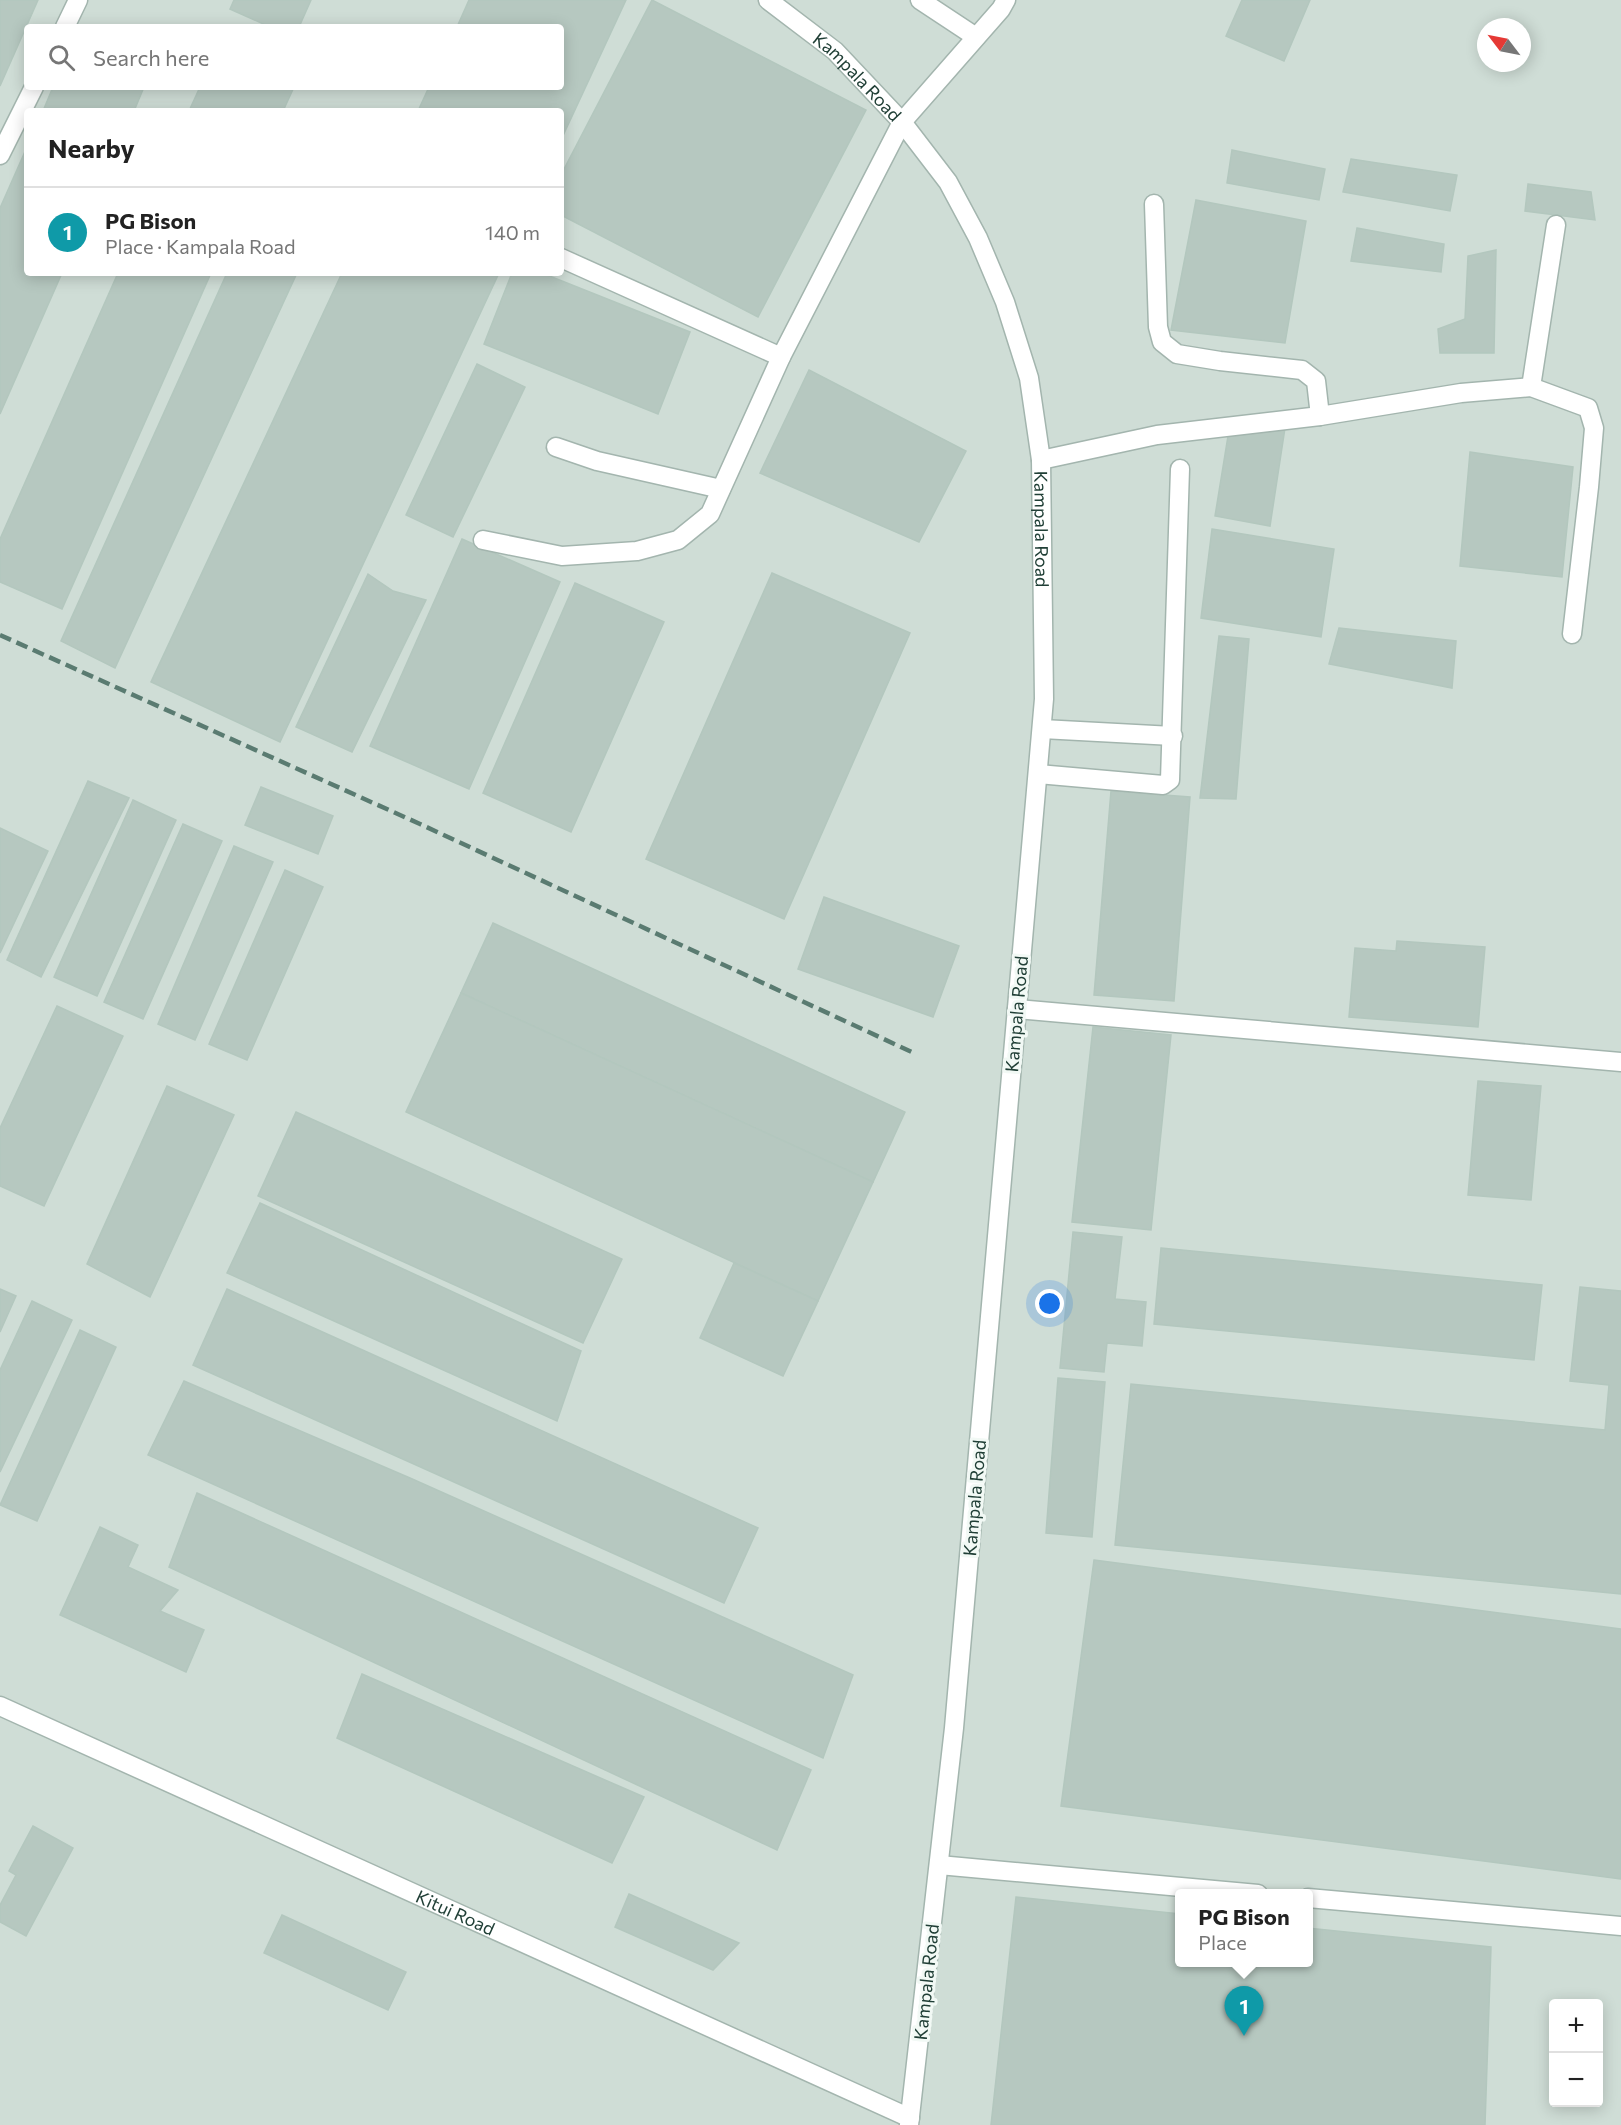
<!DOCTYPE html>
<meta charset="utf-8">
<style>
body{margin:0;font-family:Commissioner,sans-serif;background:#f6f6f6;color:#222}
.controls{position:absolute;right:18px;bottom:18px;display:grid;overflow:hidden;border-radius:6px;box-shadow:0 3px 15px #0003}
.controls button{width:54px;height:54px;display:grid;place-items:center;padding:0;border:0;border-bottom:2px solid #e0e0e0;background:#fff;color:#222;font:30px sans-serif}
.compass{position:absolute;left:1477px;top:18px;width:54px;height:54px;border-radius:50%;background:#fff;box-shadow:0 3px 15px #0003;rotate:302deg}
.you{position:absolute;left:1050px;top:1304px;width:21px;height:21px;margin:-15px;border:4px solid #fff;border-radius:50%;background:#1a73e8;box-shadow:0 0 0 9px #1a73e833}
.badge{display:grid;place-items:center;width:39px;height:39px;border-radius:50%;background:#854836;color:#fff;font-size:20px;font-weight:700}
.pin{position:absolute;translate:-50% -50px;filter:drop-shadow(0 2px 3px #0008)}
.pin::after{content:'';position:absolute;top:32px;width:21px;height:18px;background:inherit;clip-path:polygon(0 0,100% 0,50% 100%)}
.popup{position:absolute;left:1175px;top:1889px;width:138px;height:78px;box-sizing:border-box;display:grid;place-content:center;border-radius:6px;background:#fff;filter:drop-shadow(0 2px 4px #0005);font-size:20px;white-space:nowrap;color:#767676}
.popup b{font-size:22px;color:#222}
.popup::after{content:'';position:absolute;left:50%;top:100%;margin-left:-12px;border:12px solid transparent;border-top-color:#fff}
.list{margin:0;padding:0;list-style:none}
h2{display:flex;justify-content:space-between;align-items:center;height:78px;margin:0;padding:0 24px;font-size:26px}
h2 small{font-size:20px;font-weight:400;color:#767676}
.list li{display:grid;grid-template-columns:39px 1fr auto;gap:18px;align-items:center;box-sizing:border-box;height:90px;padding:0 24px;border-top:2px solid #e0e0e0}
.list b{display:block;font-size:22px;white-space:nowrap}
.list p{margin:0;font-size:20px;white-space:nowrap;color:#767676}
.list em{font-size:20px;font-style:normal;color:#767676}
.icon{flex:none;width:33px;height:33px;fill:none;stroke:currentColor;stroke-width:2;stroke-linecap:round;stroke-linejoin:round}
.map{position:relative;flex:none;width:1621px;height:2125px;overflow:hidden}
.search{position:absolute;background:#fff;box-shadow:0 3px 15px #0003;left:24px;top:24px;width:540px;height:66px;display:flex;align-items:center;gap:15px;box-sizing:border-box;padding:0 21px;border-radius:6px;color:#767676;font-size:22px}
.panel{position:absolute;background:#fff;box-shadow:0 3px 15px #0003;left:24px;top:108px;width:540px;height:168px;border-radius:6px}
.map>svg:first-child{display:block}
</style>
<div class="map">
<svg width="1621" height="2125" viewBox="0 0 1621 2125">
<rect width="100%" height="100%" fill="#e1ede7"/>
<path fill="#cfddd6" fill-rule="evenodd" d="M 0,0 L 1621,0 L 1621,2125 L 0,2125 ZM 27,27 L 561,27 L 561,87 L 27,87 ZM 1486,27 L 1522,27 L 1522,63 L 1486,63 ZM 27,111 L 561,111 L 561,273 L 27,273 ZM 1180,1894 L 1308,1894 L 1308,1962 L 1180,1962 ZM 1554,2004 L 1598,2004 L 1598,2102 L 1554,2102 Z"/>
<g fill="#b6c8c0" stroke="#b3c7be" stroke-width="1.5">
<path d="M 0,0 L 38,0 L 0,86 Z"/>
<path d="M 234,0 L 311,0 L 299,27 L 270,27 L 230,9 Z"/>
<path d="M 469,0 L 626,0 L 561,140 L 561,111 L 418,111 L 429,87 L 561,87 L 561,27 L 457,27 Z"/>
<path d="M 652,0 L 866,110 L 758,317 L 561,215 L 561,175 Z"/>
<path d="M 1242,0 L 1310,0 L 1284,61 L 1226,36 Z"/>
<path d="M 53,87 L 144,87 L 134,111 L 43,111 Z"/>
<path d="M 200,87 L 294,87 L 283,111 L 189,111 Z"/>
<path d="M 27,147 L 27,273 L 62,273 L 0,414 L 0,208 Z"/>
<path d="M 1232,150 L 1325,169 L 1319,200 L 1227,183 Z"/>
<path d="M 1351,159 L 1457,175 L 1450,211 L 1343,192 Z"/>
<path d="M 1528,184 L 1591,192 L 1595,220 L 1525,211 Z"/>
<path d="M 1196,200 L 1306,221 L 1285,343 L 1171,330 Z"/>
<path d="M 1357,228 L 1444,244 L 1441,272 L 1351,261 Z"/>
<path d="M 1496,250 L 1494,353 L 1440,353 L 1438,329 L 1465,319 L 1468,256 Z"/>
<path d="M 118,273 L 211,273 L 62,609 L 0,582 L 0,539 Z"/>
<path d="M 227,273 L 297,273 L 115,668 L 61,641 Z"/>
<path d="M 342,273 L 499,273 L 280,742 L 151,682 Z"/>
<path d="M 512,273 L 542,273 L 690,332 L 658,414 L 484,344 Z"/>
<path d="M 477,364 L 525,387 L 453,537 L 406,515 Z"/>
<path d="M 809,370 L 966,451 L 919,542 L 760,473 Z"/>
<path d="M 1285,428 L 1270,526 L 1215,516 L 1229,430 Z"/>
<path d="M 1470,452 L 1573,467 L 1562,577 L 1460,566 Z"/>
<path d="M 1212,529 L 1334,549 L 1321,637 L 1201,618 Z"/>
<path d="M 462,539 L 560,582 L 469,789 L 370,746 Z"/>
<path d="M 772,573 L 910,633 L 784,919 L 646,859 Z"/>
<path d="M 368,574 L 393,591 L 426,600 L 352,752 L 296,727 Z"/>
<path d="M 575,583 L 664,622 L 571,832 L 483,793 Z"/>
<path d="M 1339,628 L 1456,641 L 1452,688 L 1329,664 Z"/>
<path d="M 1219,636 L 1249,639 L 1236,799 L 1200,798 Z"/>
<path d="M 88,781 L 129,798 L 41,977 L 7,960 Z"/>
<path d="M 261,787 L 333,816 L 318,854 L 245,825 Z"/>
<path d="M 1111,791 L 1190,797 L 1174,1001 L 1094,995 Z"/>
<path d="M 133,800 L 176,820 L 97,996 L 54,977 Z"/>
<path d="M 183,824 L 222,841 L 143,1019 L 104,1002 Z"/>
<path d="M 0,828 L 48,851 L 0,953 Z"/>
<path d="M 234,846 L 273,862 L 195,1040 L 158,1024 Z"/>
<path d="M 285,870 L 323,887 L 247,1060 L 209,1044 Z"/>
<path d="M 824,897 L 959,946 L 933,1017 L 798,969 Z"/>
<path d="M 493,923 L 905,1112 L 873,1182 L 461,993 Z"/>
<path d="M 1397,941 L 1485,947 L 1478,1027 L 1349,1017 L 1355,948 L 1396,951 Z"/>
<path d="M 461,993 L 873,1182 L 818,1301 L 406,1112 Z"/>
<path d="M 57,1006 L 123,1036 L 44,1206 L 0,1186 L 0,1128 Z"/>
<path d="M 1093,1027 L 1171,1035 L 1151,1230 L 1072,1222 Z"/>
<path d="M 1478,1081 L 1541,1086 L 1531,1200 L 1468,1195 Z"/>
<path d="M 167,1086 L 234,1115 L 150,1297 L 87,1264 Z"/>
<path d="M 296,1112 L 622,1259 L 583,1343 L 258,1196 Z"/>
<path d="M 260,1203 L 581,1351 L 557,1421 L 227,1273 Z"/>
<path d="M 1073,1232 L 1122,1237 L 1115,1299 L 1146,1302 L 1142,1346 L 1107,1343 L 1104,1372 L 1060,1368 Z"/>
<path d="M 1161,1248 L 1542,1285 L 1534,1360 L 1154,1324 Z"/>
<path d="M 734,1263 L 818,1301 L 783,1376 L 700,1338 Z"/>
<path d="M 1580,1287 L 1621,1291 L 1621,1594 L 1115,1545 L 1131,1384 L 1605,1430 L 1609,1385 L 1570,1381 Z"/>
<path d="M 0,1289 L 16,1296 L 0,1332 Z"/>
<path d="M 227,1289 L 758,1528 L 724,1603 L 193,1365 Z"/>
<path d="M 32,1301 L 72,1320 L 0,1472 L 0,1370 Z"/>
<path d="M 80,1330 L 116,1347 L 37,1521 L 0,1505 Z"/>
<path d="M 1058,1378 L 1105,1382 L 1092,1537 L 1046,1533 Z"/>
<path d="M 184,1381 L 410,1478 L 853,1675 L 823,1758 L 148,1455 Z"/>
<path d="M 197,1493 L 811,1770 L 777,1850 L 169,1567 Z"/>
<path d="M 100,1527 L 138,1545 L 128,1567 L 178,1590 L 160,1611 L 204,1630 L 186,1672 L 60,1615 Z"/>
<path d="M 1094,1560 L 1621,1629 L 1621,1879 L 1061,1806 Z"/>
<path d="M 362,1674 L 644,1797 L 612,1863 L 337,1738 Z"/>
<path d="M 33,1826 L 73,1848 L 26,1936 L 0,1922 L 0,1905 L 16,1875 L 9,1871 Z"/>
<path d="M 629,1894 L 739,1943 L 713,1970 L 615,1927 Z"/>
<path d="M 1016,1897 L 1180,1914 L 1180,1962 L 1308,1962 L 1308,1928 L 1491,1947 L 1485,2125 L 991,2125 Z"/>
<path d="M 282,1915 L 406,1972 L 388,2010 L 264,1953 Z"/>
</g>
<g fill="none" stroke-linecap="round" stroke-linejoin="round">
<g stroke="#a3b5ae" stroke-width="21">
<g id="minor">
<path id="s1" d="M 768,0 L 835,51 L 902,122 L 948,182 L 978,238 L 1005,302 L 1029,378 L 1041,460 L 1044,699 L 954,1728 L 909,2125"/>
<path d="M 920,0 L 976,37"/>
<path d="M 65,27 L 78,0"/>
<path d="M 0,155 L 34,87"/>
<path d="M 1154,204 L 1158,327 L 1162,342 L 1177,354 L 1220,361 L 1302,370 L 1316,381 L 1320,416"/>
<path d="M 561,258 L 781,357"/>
<path d="M 1531,387 L 1556,225"/>
<path d="M 556,447 L 597,461 L 721,489"/>
<path d="M 1041,460 L 1157,435 L 1320,416 L 1461,393 L 1531,387 L 1588,408 L 1594,428 L 1589,487 L 1572,634"/>
<path d="M 483,540 L 562,556 L 637,551 L 678,540 L 710,514 L 781,357 L 902,122 L 1001,9 L 1006,0"/>
<path d="M 1042,729 L 1173,736"/>
<path d="M 1038,774 L 1163,785 L 1170,780 L 1180,469"/>
<path d="M 1017,1009 L 1621,1062"/>
<path id="s2" d="M 0,1706 L 910,2118"/>
<path d="M 939,1865 L 1258,1894"/>
<path d="M 1308,1898 L 1621,1926"/>
</g>
</g>
<use href="#minor" stroke="#fff" stroke-width="18"/>
<path stroke="#5a7b71" stroke-width="4.5" stroke-dasharray="12 6" stroke-linecap="butt" d="M 0,635 L 420,824 L 916,1054"/>
</g>
<g text-anchor="middle" dominant-baseline="central" stroke-width="6" stroke-linejoin="round" paint-order="stroke">
<g font-size="18" fill="#203f36" stroke="#f2f9f5">
<text stroke="none"><textPath href="#s1" startOffset="118">Kampala Road</textPath></text>
<text stroke="none"><textPath href="#s1" startOffset="622">Kampala Road</textPath></text>
<text transform="translate(1016 1014) rotate(-85)">Kampala Road</text>
<text transform="translate(974 1498) rotate(-85)">Kampala Road</text>
<text stroke="none"><textPath href="#s2" startOffset="500">Kitui Road</textPath></text>
<text transform="translate(926 1982) rotate(-84)">Kampala Road</text>
</g>
</g>
</svg>
<div class="controls">
<button>+</button>
<button>−</button>
</div>
<svg class="compass" viewBox="-18 -18 36 36"><path d="M0-13l5 13h-10z" fill="#e53935"/><path d="M0 13l5-13h-10z" fill="#767676"/></svg>
<div class="you"></div>
<div class="pin badge" style="left:1244px;top:2036px;background:#0f9aa8">1</div>
<div class="popup"><b>PG Bison</b>Place</div>
<div class="search"><svg class="icon" aria-label="search" viewBox="0 0 24 24"><circle cx="10" cy="10" r="6"/><path d="M15 15l6 6"/></svg>Search here</div>
<section class="panel">
<h2>Nearby<small></small></h2>
<ul class="list">
<li><span class="badge" style="background:#0f9aa8">1</span><div><b>PG Bison</b><p>Place · Kampala Road</p></div><em>140 m</em></li>
</ul>
</section>
</div>
